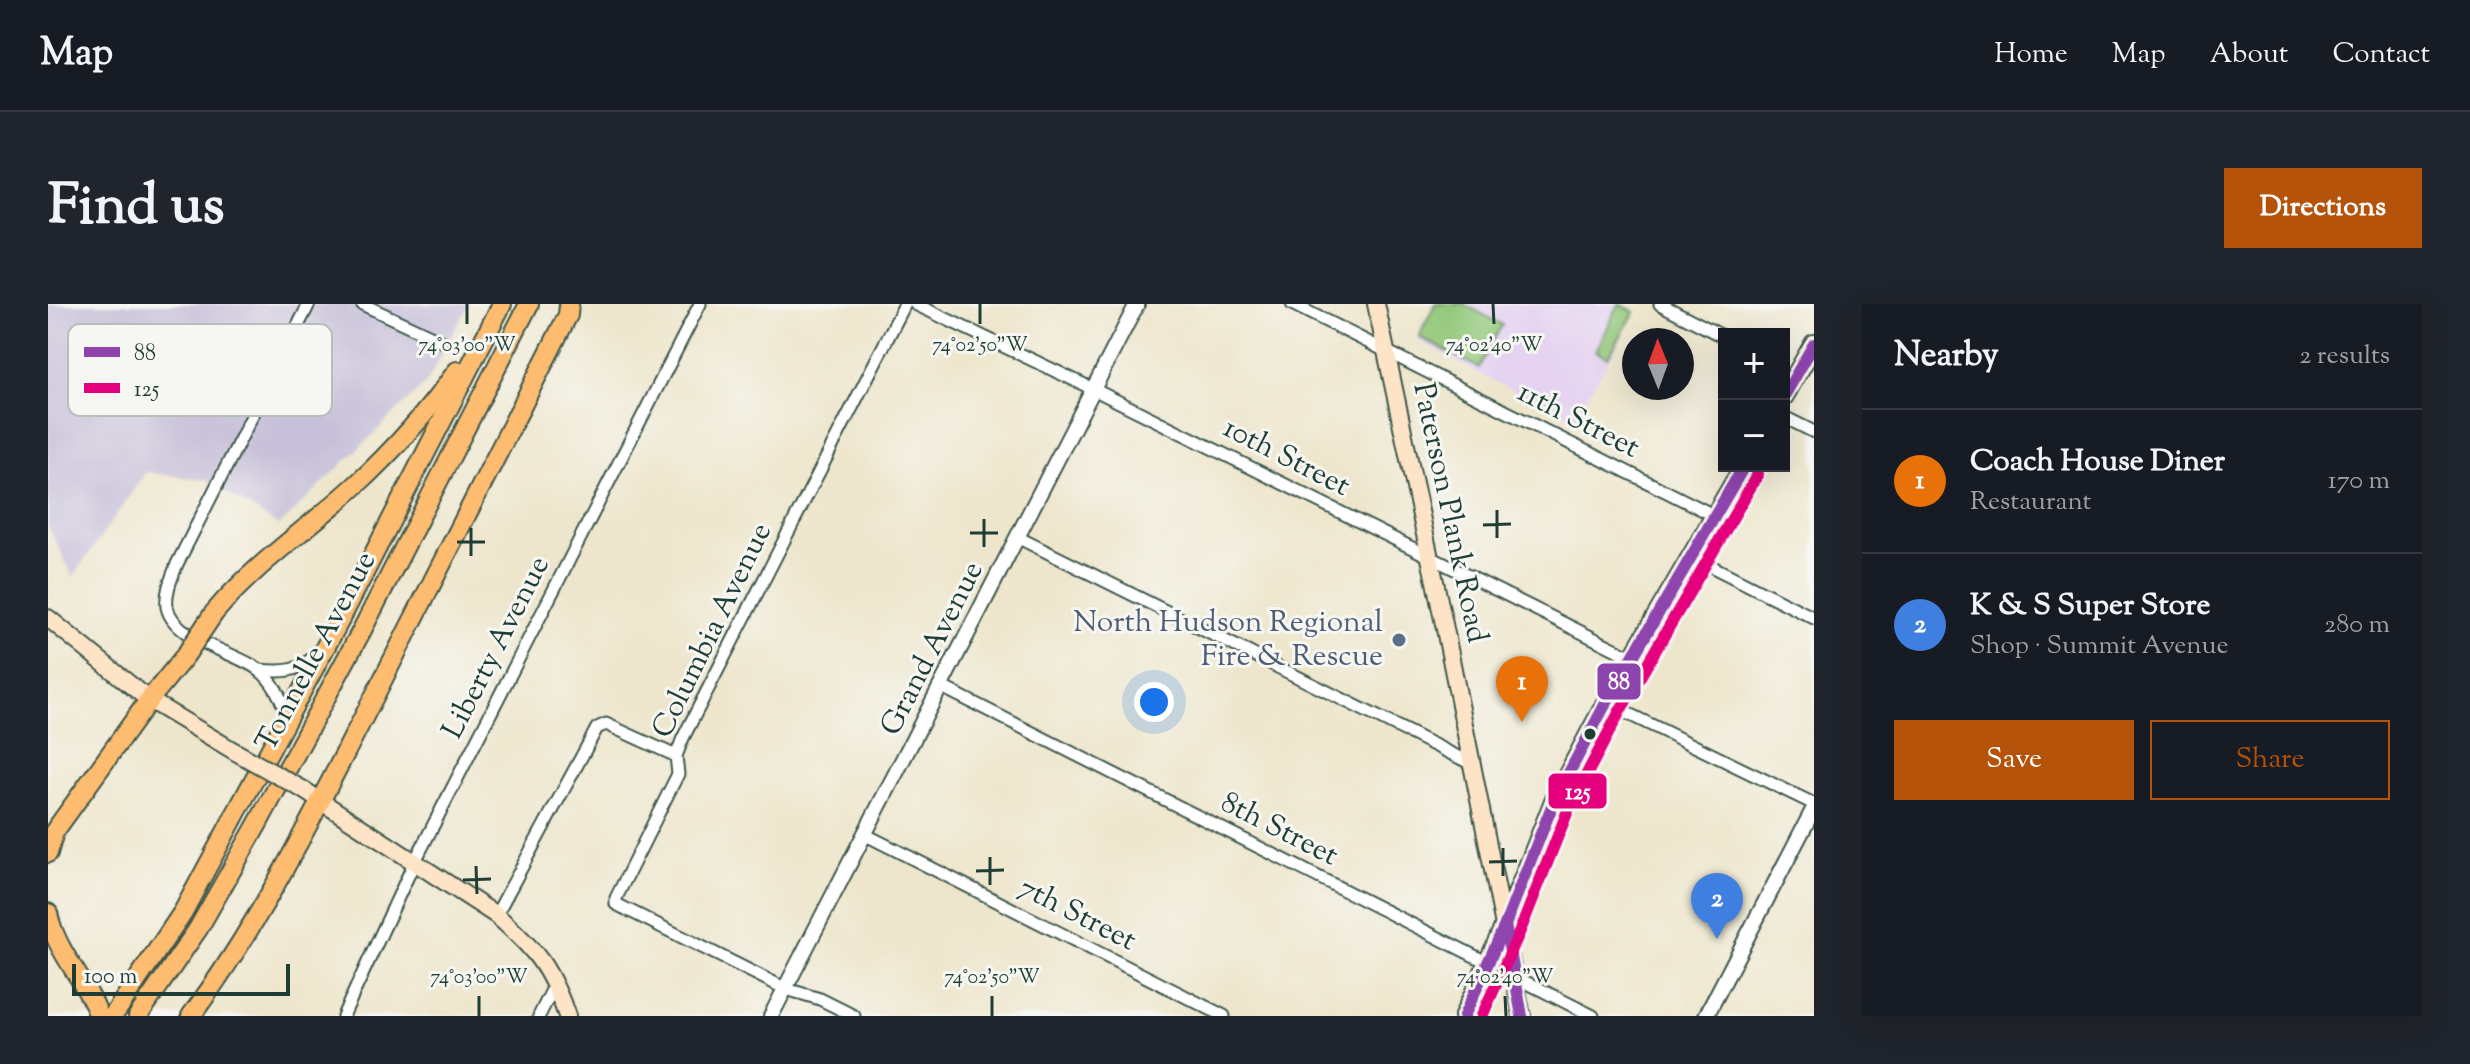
<!DOCTYPE html>
<meta charset="utf-8">
<style>
body{margin:0;font-family:"Sorts Mill Goudy",serif;background:#20242c;color:#f1f3f6}
.controls{position:absolute;right:24px;top:24px;display:grid;overflow:hidden;border-radius:0px;box-shadow:0 8px 32px #0002}
.controls button{width:72px;height:72px;display:grid;place-items:center;padding:0;border:0;border-bottom:2px solid #363941;background:#171b24;color:#f1f3f6;font:40px sans-serif}
.compass{position:absolute;left:1574px;top:24px;width:72px;height:72px;border-radius:50%;background:#171b24;box-shadow:0 8px 32px #0002;rotate:359deg}
.scale{position:absolute;left:24px;bottom:20px;width:218px;box-sizing:border-box;padding-left:8px;border:4px solid #1f3d34;border-top:0;font-size:22px;line-height:28px;white-space:nowrap;color:#1f3d34;-webkit-text-stroke:6px #f6f6f2;paint-order:stroke}
.you{position:absolute;left:1106px;top:398px;width:28px;height:28px;margin:-20px;border:6px solid #fff;border-radius:50%;background:#1a73e8;box-shadow:0 0 0 12px #1a73e833}
.badge{display:grid;place-items:center;width:52px;height:52px;border-radius:50%;background:#b45309;color:#fff;font-size:26px;font-weight:700}
.pin{position:absolute;translate:-50% -66px;filter:drop-shadow(0 2px 4px #0008)}
.pin::after{content:'';position:absolute;top:42px;width:28px;height:24px;background:inherit;clip-path:polygon(0 0,100% 0,50% 100%)}
.list{margin:0;padding:0;list-style:none}
h2{display:flex;justify-content:space-between;align-items:center;height:104px;margin:0;padding:0 32px;font-size:34px}
h2 small{font-size:26px;font-weight:400;color:#9ea1a6}
.list li{display:grid;grid-template-columns:52px 1fr auto;gap:24px;align-items:center;box-sizing:border-box;height:144px;padding:0 32px;border-top:2px solid #363941}
.list b{display:block;font-size:30px;white-space:nowrap}
.list p{margin:0;font-size:26px;white-space:nowrap;color:#9ea1a6}
.list em{font-size:26px;font-style:normal;color:#9ea1a6}
.actions{display:flex;gap:16px;padding:24px 32px}
.actions a{flex:1;padding:18px 0;border:2px solid #b45309;border-radius:0px;text-align:center;font-size:28px;color:#b45309}
.actions .main{background:#b45309;color:#fff}
.map{position:relative;flex:none;width:1766px;height:712px;overflow:hidden;border-radius:0px}
header{display:flex;align-items:center;gap:48px;box-sizing:border-box;height:112px;padding:0 40px;background:#171b24;border-bottom:2px solid #363941}
header strong{font-size:38px}
nav{display:flex;gap:44px;margin-inline-start:auto;font-size:28px}
.intro{display:flex;align-items:center;justify-content:space-between;box-sizing:border-box;height:192px;padding:0 48px}
h1{margin:0;font-size:56px}
.button{padding:20px 36px;border-radius:0px;background:#b45309;color:#fff;font-size:28px;font-weight:700}
main{display:flex;gap:48px;padding:0 48px}
aside{flex:1;background:#171b24;border-radius:0px;box-shadow:0 8px 32px #0002}
.map>svg:first-child{display:block}
</style>
<header>
<strong>Map</strong>
<nav><a>Home</a><a>Map</a><a>About</a><a>Contact</a></nav>
</header>
<div class="intro"><h1>Find us</h1><a class="button">Directions</a></div>
<main>
<div class="map">
<svg width="1766" height="712" viewBox="0 0 1766 712">
<rect width="100%" height="100%" fill="#f6f6f2"/>
<filter id="ink" filterUnits="userSpaceOnUse"><feTurbulence type="fractalNoise" baseFrequency=".0125" numOctaves="2"/><feDisplacementMap in="SourceGraphic" scale="16" xChannelSelector="R" yChannelSelector="G"/><feConvolveMatrix kernelMatrix="1 2 1 2 8 2 1 2 1" color-interpolation-filters="sRGB"/></filter>
<filter id="wash" filterUnits="userSpaceOnUse"><feTurbulence type="fractalNoise" baseFrequency=".006" numOctaves="4" result="noise"/><feDisplacementMap in="SourceGraphic" scale="32" xChannelSelector="R" yChannelSelector="G"/><feGaussianBlur stdDeviation="1.8" result="paint"/><feColorMatrix in="noise" values="0 0 0 0 0 0 0 0 0 0 0 0 0 0 0 0 0 1.4 0 .05"/><feComposite in="paint" operator="in"/></filter>
<g filter="url(#wash)">
<rect width="100%" height="100%" fill="#eee6cc"/>
<path fill="#e5d3f1" d="M 1385,0 L 1575,0 L 1589,7 L 1526,116 L 1435,72 L 1368,35 Z"/>
<path fill="#c7c0d9" d="M 0,0 L 421,0 L 379,78 L 231,222 L 158,176 L 98,168 L 25,273 L 0,222 Z"/>
<g fill="#93c87a" stroke="#598257" stroke-width="2">
<path d="M 1387,0 L 1416,0 L 1454,21 L 1431,64 L 1371,33 Z"/>
<path d="M 1571,0 L 1587,8 L 1560,53 L 1548,47 Z"/>
</g>
</g>
<g filter="url(#ink)">
<g fill="none" stroke-linecap="round" stroke-linejoin="round">
<g stroke="#3e564b" stroke-width="15">
<g id="minor">
<path d="M 314,0 L 393,37"/>
<path d="M 867,0 L 1045,85 L 1585,354"/>
<path d="M 1244,0 L 1667,212"/>
<path d="M 1612,0 L 1676,33"/>
<path d="M 1736,113 L 1766,128"/>
<path d="M 971,234 L 1424,460"/>
<path d="M 1643,252 L 1766,314"/>
<path d="M 211,366 C 235,368 249,369 268,351"/>
<path d="M 894,383 L 1545,712"/>
<path d="M 1558,399 L 1766,500"/>
<path d="M 239,412 C 233,394 226,377 210,365 C 185,347 126,336 119,303 C 117,288 124,273 129,260 L 261,0"/>
<path d="M 818,531 L 1176,712"/>
<path d="M 448,611 L 549,424 L 558,420 L 628,452"/>
<path d="M 295,712 L 366,559 L 652,0"/>
<path d="M 491,712 L 507,680"/>
<path d="M 806,712 L 772,695 L 738,685 L 568,600 L 568,594 L 630,470 L 628,452 L 635,434 L 857,0"/>
</g>
</g>
<g stroke="#3e564b" stroke-width="18">
<g id="tertiary">
<path d="M 723,712 L 1089,0"/>
<path d="M 1658,712 L 1766,504"/>
</g>
</g>
<g stroke="#3e564b" stroke-width="20">
<g id="secondary">
<path d="M 1328,0 L 1396,320 L 1474,712"/>
<path d="M 0,314 L 101,396 L 186,447"/>
<path d="M 254,485 L 448,611 C 487,645 502,663 519,712"/>
</g>
</g>
<g stroke="#3e564b" stroke-width="22">
<g id="primary">
<path d="M 1736,92 L 1766,40"/>
<path d="M 1416,712 L 1457,621 L 1506,497 L 1558,399 L 1696,162"/>
</g>
</g>
<g stroke="#3e564b" stroke-width="22">
<g id="trunk">
<path d="M 166,309 C 207,260 260,225 307,182 C 345,147 379,109 409,67"/>
<path d="M 0,549 L 6,528 L 101,396 L 137,352"/>
<path d="M 0,609 C 7,647 38,676 51,712"/>
<path d="M 65,712 L 135,608 L 294,312 L 454,0"/>
<path d="M 90,712 L 150,625 L 209,521 L 314,326 L 481,0"/>
<path d="M 143,712 C 217,612 270,501 327,391 C 391,264 456,138 520,11 L 521,0"/>
</g>
</g>
<use href="#minor" stroke="#fff" stroke-width="11"/>
<use href="#tertiary" stroke="#fff" stroke-width="14"/>
<use href="#secondary" stroke="#fee4c6" stroke-width="16"/>
<use href="#primary" stroke="#fdbc70" stroke-width="18"/>
<use href="#trunk" stroke="#fdbc70" stroke-width="18"/>
<g stroke="#3e564b" stroke-width="20" stroke-linecap="butt">
<path id="secondary-bridge" d="M 186,447 L 254,485"/>
</g>
<g stroke="#3e564b" stroke-width="22" stroke-linecap="butt">
<path id="trunk-bridge" d="M 137,352 L 166,309"/>
</g>
<use href="#secondary-bridge" stroke="#fee4c6" stroke-width="16"/>
<use href="#trunk-bridge" stroke="#fdbc70" stroke-width="18"/>
<g stroke="#f6f6f2" stroke-width="18">
<g id="bus-1">
<path d="M 1736,92 L 1766,40"/>
<path d="M 1457,621 L 1474,712"/>
<path d="M 1416,712 L 1457,621 L 1506,497 L 1558,399 L 1696,162"/>
</g>
</g>
<g stroke="#f6f6f2" stroke-width="18">
<path id="bus-2" d="M 1434,712 L 1472,627 L 1521,504 L 1572,407 L 1710,170"/>
</g>
<use href="#bus-1" stroke="#8e44ad" stroke-width="12"/>
<use href="#bus-2" stroke="#e5007d" stroke-width="12"/>
</g>
</g>
<path fill="none" stroke="#1f3d34" stroke-width="3" d="M 419,0 L 419,20M 932,0 L 932,20M 1445,0 L 1446,20M 1449,206 L 1449,234M 936,215 L 936,243M 1435,221 L 1463,220M 423,224 L 423,252M 922,229 L 950,229M 409,238 L 437,238M 1455,544 L 1455,572M 942,553 L 942,581M 1441,558 L 1469,557M 428,562 L 429,590M 928,567 L 956,566M 415,576 L 443,575M 431,692 L 431,712M 944,692 L 944,712M 1457,692 L 1458,712"/>
<circle fill="#5c6f8a" stroke="#f6f6f2" stroke-width="3" cx="1351" cy="336" r="8"/>
<circle fill="#1f3d34" stroke="#f6f6f2" stroke-width="3" cx="1542" cy="430" r="7"/>
<g text-anchor="middle" dominant-baseline="central" stroke-width="6" stroke-linejoin="round" paint-order="stroke">
<g font-size="30" fill="#1f3d34" stroke="#f6f6f2">
<text transform="translate(1530 117) rotate(27)">11th Street</text>
<text transform="translate(1238 154) rotate(27)">10th Street</text>
<text transform="translate(1401 209) rotate(78)">Paterson Plank Road</text>
<text transform="translate(665 327) rotate(-64)">Columbia Avenue</text>
<text transform="translate(449 344) rotate(-63)">Liberty Avenue</text>
<text transform="translate(885 345) rotate(-63)">Grand Avenue</text>
<text transform="translate(269 348) rotate(-62)">Tonnelle Avenue</text>
<text transform="translate(1231 526) rotate(27)">8th Street</text>
<text transform="translate(1029 611) rotate(27)">7th Street</text>
</g>
<g font-size="30" fill="#4e5e75" stroke="#f6f6f2" text-anchor="end">
<text x="1335" y="319">North Hudson Regional<tspan x="1335" dy="34">Fire &amp; Rescue</tspan></text>
</g>
</g>
<rect x="20" y="20" width="264" height="92" rx="12" fill="#f6f6f2" stroke="#b6beb9" stroke-width="2"/>
<rect x="36" y="43" width="36" height="10" fill="#8e44ad"/>
<rect x="36" y="79" width="36" height="10" fill="#e5007d"/>
<g font-size="22" fill="#1f3d34">
<text x="86" y="56">88</text>
<text x="86" y="92">125</text>
</g>
<g font-size="20" text-anchor="middle" fill="#1f3d34" stroke="#f6f6f2" stroke-width="6" stroke-linejoin="round" paint-order="stroke">
<text x="419" y="47">74°03'00"W</text>
<text x="932" y="47">74°02'50"W</text>
<text x="1446" y="47">74°02'40"W</text>
<text x="431" y="679">74°03'00"W</text>
<text x="944" y="679">74°02'50"W</text>
<text x="1457" y="679">74°02'40"W</text>
</g>
<g stroke="#f6f6f2" stroke-width="3">
<rect x="1548" y="358" width="46" height="39" rx="8" fill="#8e44ad"/>
<rect x="1499" y="468" width="61" height="38" rx="8" fill="#e5007d"/>
</g>
<g font-size="22" text-anchor="middle" font-weight="bold" fill="#fff">
<text x="1571" y="385">88</text>
<text x="1530" y="495">125</text>
</g>
</svg>
<div class="controls">
<button>+</button>
<button>−</button>
</div>
<svg class="compass" viewBox="-18 -18 36 36"><path d="M0-13l5 13h-10z" fill="#e53935"/><path d="M0 13l5-13h-10z" fill="#9ea1a6"/></svg>
<div class="scale">100 m</div>
<div class="you"></div>
<div class="pin badge" style="left:1474px;top:418px;background:#e8710a">1</div>
<div class="pin badge" style="left:1669px;top:635px;background:#3f7fe0">2</div>
</div>
<aside>
<h2>Nearby<small>2 results</small></h2>
<ul class="list">
<li><span class="badge" style="background:#e8710a">1</span><div><b>Coach House Diner</b><p>Restaurant</p></div><em>170 m</em></li>
<li><span class="badge" style="background:#3f7fe0">2</span><div><b>K &amp; S Super Store</b><p>Shop · Summit Avenue</p></div><em>280 m</em></li>
</ul>
<div class="actions"><a class="main">Save</a><a>Share</a></div>
</aside>
</main>
